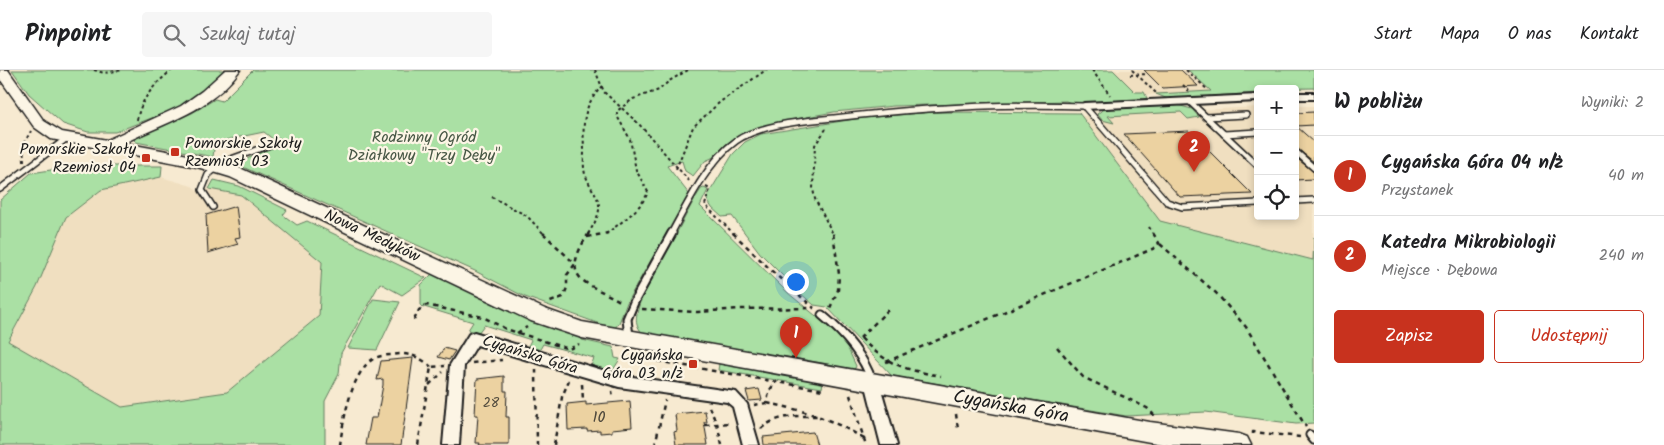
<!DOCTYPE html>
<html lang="pl">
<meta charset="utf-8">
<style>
body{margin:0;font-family:Kalam,sans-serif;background:#f6f6f6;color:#202124}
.controls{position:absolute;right:15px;top:15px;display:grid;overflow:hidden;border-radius:5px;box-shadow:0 2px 8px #0003}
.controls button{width:45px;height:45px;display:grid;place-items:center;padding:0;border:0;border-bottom:1px solid #e0e0e0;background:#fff;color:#202124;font:25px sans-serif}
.you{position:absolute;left:795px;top:211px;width:18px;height:18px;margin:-12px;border:4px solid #fff;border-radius:50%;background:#1a73e8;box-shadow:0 0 0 8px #1a73e833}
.badge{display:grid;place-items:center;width:32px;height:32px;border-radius:50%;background:#c8321e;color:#fff;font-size:16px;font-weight:700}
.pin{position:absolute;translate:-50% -41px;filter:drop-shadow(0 1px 2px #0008)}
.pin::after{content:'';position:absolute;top:26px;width:18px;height:15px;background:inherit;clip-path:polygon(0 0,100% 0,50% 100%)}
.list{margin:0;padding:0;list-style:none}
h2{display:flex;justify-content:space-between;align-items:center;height:65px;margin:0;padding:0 20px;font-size:21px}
h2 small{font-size:16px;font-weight:400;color:#757577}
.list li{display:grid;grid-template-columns:32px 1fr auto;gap:15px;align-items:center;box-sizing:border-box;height:80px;padding:0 20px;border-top:1px solid #e0e0e0}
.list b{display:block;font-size:19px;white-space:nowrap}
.list p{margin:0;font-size:16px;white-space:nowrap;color:#757577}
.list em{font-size:16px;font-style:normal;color:#757577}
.actions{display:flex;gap:10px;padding:15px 20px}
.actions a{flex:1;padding:11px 0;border:1px solid #c8321e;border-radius:5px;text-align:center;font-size:18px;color:#c8321e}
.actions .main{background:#c8321e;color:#fff}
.icon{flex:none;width:28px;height:28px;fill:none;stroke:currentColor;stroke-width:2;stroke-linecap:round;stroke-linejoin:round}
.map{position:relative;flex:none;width:1314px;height:375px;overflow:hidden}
header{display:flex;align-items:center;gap:30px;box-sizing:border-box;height:70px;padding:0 25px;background:#fff;border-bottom:1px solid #e0e0e0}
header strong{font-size:24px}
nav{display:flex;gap:28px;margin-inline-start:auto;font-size:18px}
.search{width:350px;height:45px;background:#f6f6f6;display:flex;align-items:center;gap:12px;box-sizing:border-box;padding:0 18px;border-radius:5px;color:#757577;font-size:19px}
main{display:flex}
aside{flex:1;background:#fff}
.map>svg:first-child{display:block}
</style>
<header>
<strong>Pinpoint</strong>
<div class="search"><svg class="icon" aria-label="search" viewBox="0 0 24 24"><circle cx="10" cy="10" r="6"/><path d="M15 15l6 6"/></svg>Szukaj tutaj</div>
<nav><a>Start</a><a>Mapa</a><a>O nas</a><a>Kontakt</a></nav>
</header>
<main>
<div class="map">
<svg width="1314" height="375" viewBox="0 0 1314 375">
<rect width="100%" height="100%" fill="#f7ead1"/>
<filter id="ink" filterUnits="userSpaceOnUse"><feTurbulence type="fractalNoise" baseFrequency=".02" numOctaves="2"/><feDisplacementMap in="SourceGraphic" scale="10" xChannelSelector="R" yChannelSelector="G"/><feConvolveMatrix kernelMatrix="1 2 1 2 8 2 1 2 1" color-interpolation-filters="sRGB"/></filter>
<g filter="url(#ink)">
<g fill="#f0dfc0">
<path d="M 1113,0 L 1188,0 L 1212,21 L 1146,25 L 1144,22 L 1135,22 Z"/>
<path d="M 1295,36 L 1314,36 L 1313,190 L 1160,151 L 1082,46 L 1258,37 L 1258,146 L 1295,146 Z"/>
<path d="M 161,107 L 192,116 L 198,121 L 209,119 L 241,125 L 322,192 L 319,246 L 227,322 L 122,337 L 8,272 L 37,217 L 66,147 L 101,120 Z"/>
</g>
<g fill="#aae0a4" stroke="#637e60">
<path d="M 12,0 L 226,0 L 183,36 L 115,62 L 88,62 L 63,54 L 29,24 Z"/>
<path d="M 253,0 L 1113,0 L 1135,22 L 1144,22 L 1147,28 L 1143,29 L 1071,33 L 1066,31 L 894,36 L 834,42 L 790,50 L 755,58 L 739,65 L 726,74 L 712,88 L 705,91 L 693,106 L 685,101 L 682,91 L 667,96 L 689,124 L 628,230 L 619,253 L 614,259 L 600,257 L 600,254 L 525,227 L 475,201 L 236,94 L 279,74 L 264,62 L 225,70 L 214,79 L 213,87 L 136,72 L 134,70 L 137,67 L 192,43 L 215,29 L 222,31 Z"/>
<path d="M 1188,0 L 1314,0 L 1314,18 L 1258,19 L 1258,23 L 1168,29 L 1156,24 L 1211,21 Z"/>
<path d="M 1177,35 L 1192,39 L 1199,47 L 1188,49 L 1181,42 L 1108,46 L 1114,53 L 1102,50 L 1097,44 L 1104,39 Z"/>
<path d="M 935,42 L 1079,43 L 1160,151 L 1313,190 L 1314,167 L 1314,353 L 1296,354 L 1206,342 L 1126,346 L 892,306 L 827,237 L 814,235 L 800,223 L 760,183 L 732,146 L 722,147 L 712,138 L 706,128 L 733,84 L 745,72 L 761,64 L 861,48 Z"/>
<path d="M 77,96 L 162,96 L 161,107 L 101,120 L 66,147 L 37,217 L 8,271 L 122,337 L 227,322 L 319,246 L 322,192 L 241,125 L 209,119 L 214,110 L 239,116 L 287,140 L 283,145 L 297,155 L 307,151 L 426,208 L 402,225 L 380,213 L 341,283 L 339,304 L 325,331 L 325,375 L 0,375 L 0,130 L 31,103 Z"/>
<path d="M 704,118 L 708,120 L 700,136 L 788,223 L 843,268 L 856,296 L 854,300 L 834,298 L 834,295 L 775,285 L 774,288 L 644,265 C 633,253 636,247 640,232 L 694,130 L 701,119 Z"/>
<path d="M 434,202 L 583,267 L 582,270 L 613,277 L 615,288 L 620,289 L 613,300 L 603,300 L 591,296 L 594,288 L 543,274 L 539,281 L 527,278 L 531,270 L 484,255 L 478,263 L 468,260 L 473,252 L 421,236 L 421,215 Z"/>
<path d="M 373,229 L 400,232 L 377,280 L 348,278 Z"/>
<path d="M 719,294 L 823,312 L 822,318 L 718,300 Z"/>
</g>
<g fill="#ecd2a1" stroke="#1c1c1c">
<path d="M 1144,0 L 1181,0 L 1198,16 L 1162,18 Z"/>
<path d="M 1314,42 L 1314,55 L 1296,56 L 1314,72 L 1314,92 L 1295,77 L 1295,43 Z"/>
<path d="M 1189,61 L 1252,124 L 1180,127 L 1124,64 Z"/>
<path d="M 1295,87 L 1314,102 L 1314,109 L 1295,110 Z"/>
<path d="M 236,136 L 240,167 L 235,168 L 238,174 L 208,183 L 206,145 Z"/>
<path d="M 444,278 L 455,281 L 449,290 L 438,287 Z"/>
<path d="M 413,288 L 401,375 L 366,375 L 371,348 L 377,348 L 383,315 L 383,309 L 377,310 L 381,291 Z"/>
<path d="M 504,306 L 504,321 L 507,321 L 506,347 L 509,347 L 509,375 L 479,375 L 480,373 L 476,373 L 478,345 L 475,345 L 477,309 Z"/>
<path d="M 759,319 L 762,330 L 749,331 L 746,321 Z"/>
<path d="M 630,331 L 632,357 L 612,359 L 612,362 L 600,363 L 600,360 L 587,361 L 587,359 L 568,360 L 567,334 L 586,332 L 586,335 Z"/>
<path d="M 705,341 L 707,352 L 704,352 L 708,375 L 676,375 L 674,362 L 677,361 L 675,344 Z"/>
<path d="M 813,362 L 817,375 L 764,375 L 763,367 Z"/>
</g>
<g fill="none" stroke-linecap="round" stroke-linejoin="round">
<g stroke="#1c1c1c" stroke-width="8">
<g id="lane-far1">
<path d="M 1189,31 L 1258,96"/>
<path d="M 1206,47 L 1246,45"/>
<path d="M 1224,64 L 1258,62"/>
<path d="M 1295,81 L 1314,98"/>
<path d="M 0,119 L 67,68"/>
<path d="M 1295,131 L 1314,130"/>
<path d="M 213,137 L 202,120 L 208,105 L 223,92 L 278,72"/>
<path d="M 671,164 C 687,134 708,91 736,71 C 760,54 805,51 834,48 C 918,38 1000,33 1084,36 L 1167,132 L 1182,137 L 1258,133"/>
</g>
</g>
<g stroke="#1c1c1c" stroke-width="11">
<g id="lane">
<path d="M 822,245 C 844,263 863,284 872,311"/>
<path d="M 629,267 L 627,249 L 635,230 L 672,163"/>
<path d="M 1310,365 L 1314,370"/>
</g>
</g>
<g stroke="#1c1c1c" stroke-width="4">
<g id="street">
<rect x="1295" y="23" width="19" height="6"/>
<path d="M 1258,25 L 1258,31 L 1084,39 L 1079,36 L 1084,33 Z"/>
<path d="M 474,262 L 619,305 L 736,322 L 747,334 L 759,375 L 743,375 L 733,337 L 727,332 L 619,317 L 477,275 L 464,296 L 459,375 L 443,375 L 450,295 L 469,264 Z"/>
<path d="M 872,306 L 877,308 L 879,312 L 897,375 L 881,375 L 865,312 L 867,308 Z"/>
</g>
</g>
<g stroke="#1c1c1c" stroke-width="3">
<path id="secondary" d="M 0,0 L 8,0 L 44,51 L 62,62 L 107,70 L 181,36 L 202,21 L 225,0 L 240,0 C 211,41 166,52 124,73 L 199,87 L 242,99 L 545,239 L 582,252 L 1150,352 L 1239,364 L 1247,367 L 1251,375 L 1168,375 L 1150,372 L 582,268 L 531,251 L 230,107 L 197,97 L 51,69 L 34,57 L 0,9 Z"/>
</g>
<g stroke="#1c1c1c" stroke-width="2" stroke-dasharray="3 3" stroke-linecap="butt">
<path d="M 94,0 L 104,3 L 123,0"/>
<path d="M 595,0 L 604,22 L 638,53 L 690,112"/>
<path d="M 1092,0 L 1110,25"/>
<path d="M 1132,0 L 1156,23"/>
<path d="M 1186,0 L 1208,20"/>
<path d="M 1130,5 L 1148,4"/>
<path d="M 1183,15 L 1189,21"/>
<path d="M 137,50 C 141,28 155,14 172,0"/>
<path d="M 826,59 L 815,75 L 813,119 L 815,129 L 833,164"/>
<path d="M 24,91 L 23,75 L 31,61"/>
<path d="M 676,99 L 693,57 L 720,32 L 766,0"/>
<path d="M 706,117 L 710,119 L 705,135 L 734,164"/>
<path d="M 492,127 L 527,146 L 544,164"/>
<path d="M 1149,157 L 1153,164"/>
<path d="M 588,164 C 609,131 596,132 585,104 C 583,96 584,88 584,80 C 583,52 582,38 602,16"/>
<path d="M 606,164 C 621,152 641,140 648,122 L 636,100 L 630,69 L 617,46 L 617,41 L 633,29 L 659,20 L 669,11 L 688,0"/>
</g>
<g stroke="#1c1c1c" stroke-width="2.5" stroke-dasharray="4.5 4.5" stroke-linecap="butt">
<path d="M 543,163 L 575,194 L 567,205 L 567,218 L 563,227 L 548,233"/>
<path d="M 589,163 C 557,212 587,211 623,233"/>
<path d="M 733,163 L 775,204 L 814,238"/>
<path d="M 587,167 L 608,163"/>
<path d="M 1160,174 L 1216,223 L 1246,257 L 1306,357"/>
<path d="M 830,238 L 838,220 L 839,204 L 833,163"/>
<path d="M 642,239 L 698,242 L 740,239 L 814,238"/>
<path d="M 414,250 L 419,240 L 426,235 L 483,247 L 506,259 L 569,279 L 579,274"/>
<path d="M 517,263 L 527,257"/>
<path d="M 860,268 L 888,240"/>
<path d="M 861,268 C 886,295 906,300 941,306"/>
<path d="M 1057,277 L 1083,307 L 1147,338 L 1155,346"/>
<path d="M 640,288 L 823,320"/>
<path d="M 886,292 L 1157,177 L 1159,173 L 1153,163"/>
<path d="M 472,293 L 502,290"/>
<path d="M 536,299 L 537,375"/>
<path d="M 582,314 L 583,330"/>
<path d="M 429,315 L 443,302"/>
<path d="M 612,321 L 613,329"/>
<path d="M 850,325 L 866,375"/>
<path d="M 767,333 C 803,340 833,349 864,369"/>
<path d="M 754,335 L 767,333 L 769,321 L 776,312"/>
<path d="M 709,337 L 717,354 L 722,375"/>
<path d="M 956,344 L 958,359"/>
<path d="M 705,355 L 731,353"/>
<path d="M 761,359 C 777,344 800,346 820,346"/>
<path d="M 1253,364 L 1253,362 L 1300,367"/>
<path d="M 340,375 C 343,351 351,303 373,289 C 378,286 386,285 392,285 C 407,282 420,286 431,297"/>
<path d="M 418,375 L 431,297 L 445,296"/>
<path d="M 554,375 L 562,327 L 569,310"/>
<path d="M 655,375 L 665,330"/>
</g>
<use href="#lane-far1" stroke="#fcf5e5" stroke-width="5"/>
<use href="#lane" stroke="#fcf5e5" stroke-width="7"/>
<use href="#street" fill="#fcf5e5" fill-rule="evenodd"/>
<use href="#secondary" fill="#fcf5e5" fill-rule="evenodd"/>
</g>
</g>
<g fill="#c8321e" stroke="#fcf5e5" stroke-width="2">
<rect x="170" y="77" width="10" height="10" rx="2.5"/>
<rect x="141" y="83" width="10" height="10" rx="2.5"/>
<rect x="688" y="289" width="10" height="10" rx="2.5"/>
</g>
<g text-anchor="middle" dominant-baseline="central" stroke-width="4.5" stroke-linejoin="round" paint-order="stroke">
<g font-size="14" fill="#504a3d">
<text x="491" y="333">28</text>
</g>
<g font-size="16" fill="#475745" stroke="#fcf5e5">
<text x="424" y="67">Rodzinny Ogród<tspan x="424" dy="18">Działkowy "Trzy Dęby"</tspan></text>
</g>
<g font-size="16" fill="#1c1c1c" stroke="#fcf5e5" text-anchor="end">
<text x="185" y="73" text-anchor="start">Pomorskie Szkoły<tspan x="185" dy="18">Rzemiosł 03</tspan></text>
<text x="136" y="79">Pomorskie Szkoły<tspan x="136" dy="18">Rzemiosł 04</tspan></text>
<text x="683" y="285">Cygańska<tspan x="683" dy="18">Góra 03 n/ż</tspan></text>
</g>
<g font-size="16" fill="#1c1c1c" stroke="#fcf5e5">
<text transform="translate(372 166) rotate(25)">Nowa Medyków</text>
<text transform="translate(530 285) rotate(17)">Cygańska Góra</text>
</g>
<g font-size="16" fill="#504a3d">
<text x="599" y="347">10</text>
</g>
<g font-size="19" fill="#1c1c1c" stroke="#fcf5e5">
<text transform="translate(1011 337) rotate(10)">Cygańska Góra</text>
</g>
</g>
</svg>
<div class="controls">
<button>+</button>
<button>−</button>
<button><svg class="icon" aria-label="locate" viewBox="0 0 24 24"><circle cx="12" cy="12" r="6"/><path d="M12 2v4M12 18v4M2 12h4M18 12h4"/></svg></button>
</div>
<div class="you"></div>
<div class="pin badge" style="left:796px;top:288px">1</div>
<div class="pin badge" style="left:1194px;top:102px">2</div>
</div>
<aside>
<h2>W pobliżu<small>Wyniki: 2</small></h2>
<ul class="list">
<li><span class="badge">1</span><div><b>Cygańska Góra 04 n/ż</b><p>Przystanek</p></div><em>40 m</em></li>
<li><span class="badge">2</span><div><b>Katedra Mikrobiologii</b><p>Miejsce · Dębowa</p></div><em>240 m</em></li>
</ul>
<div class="actions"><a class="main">Zapisz</a><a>Udostępnij</a></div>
</aside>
</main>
